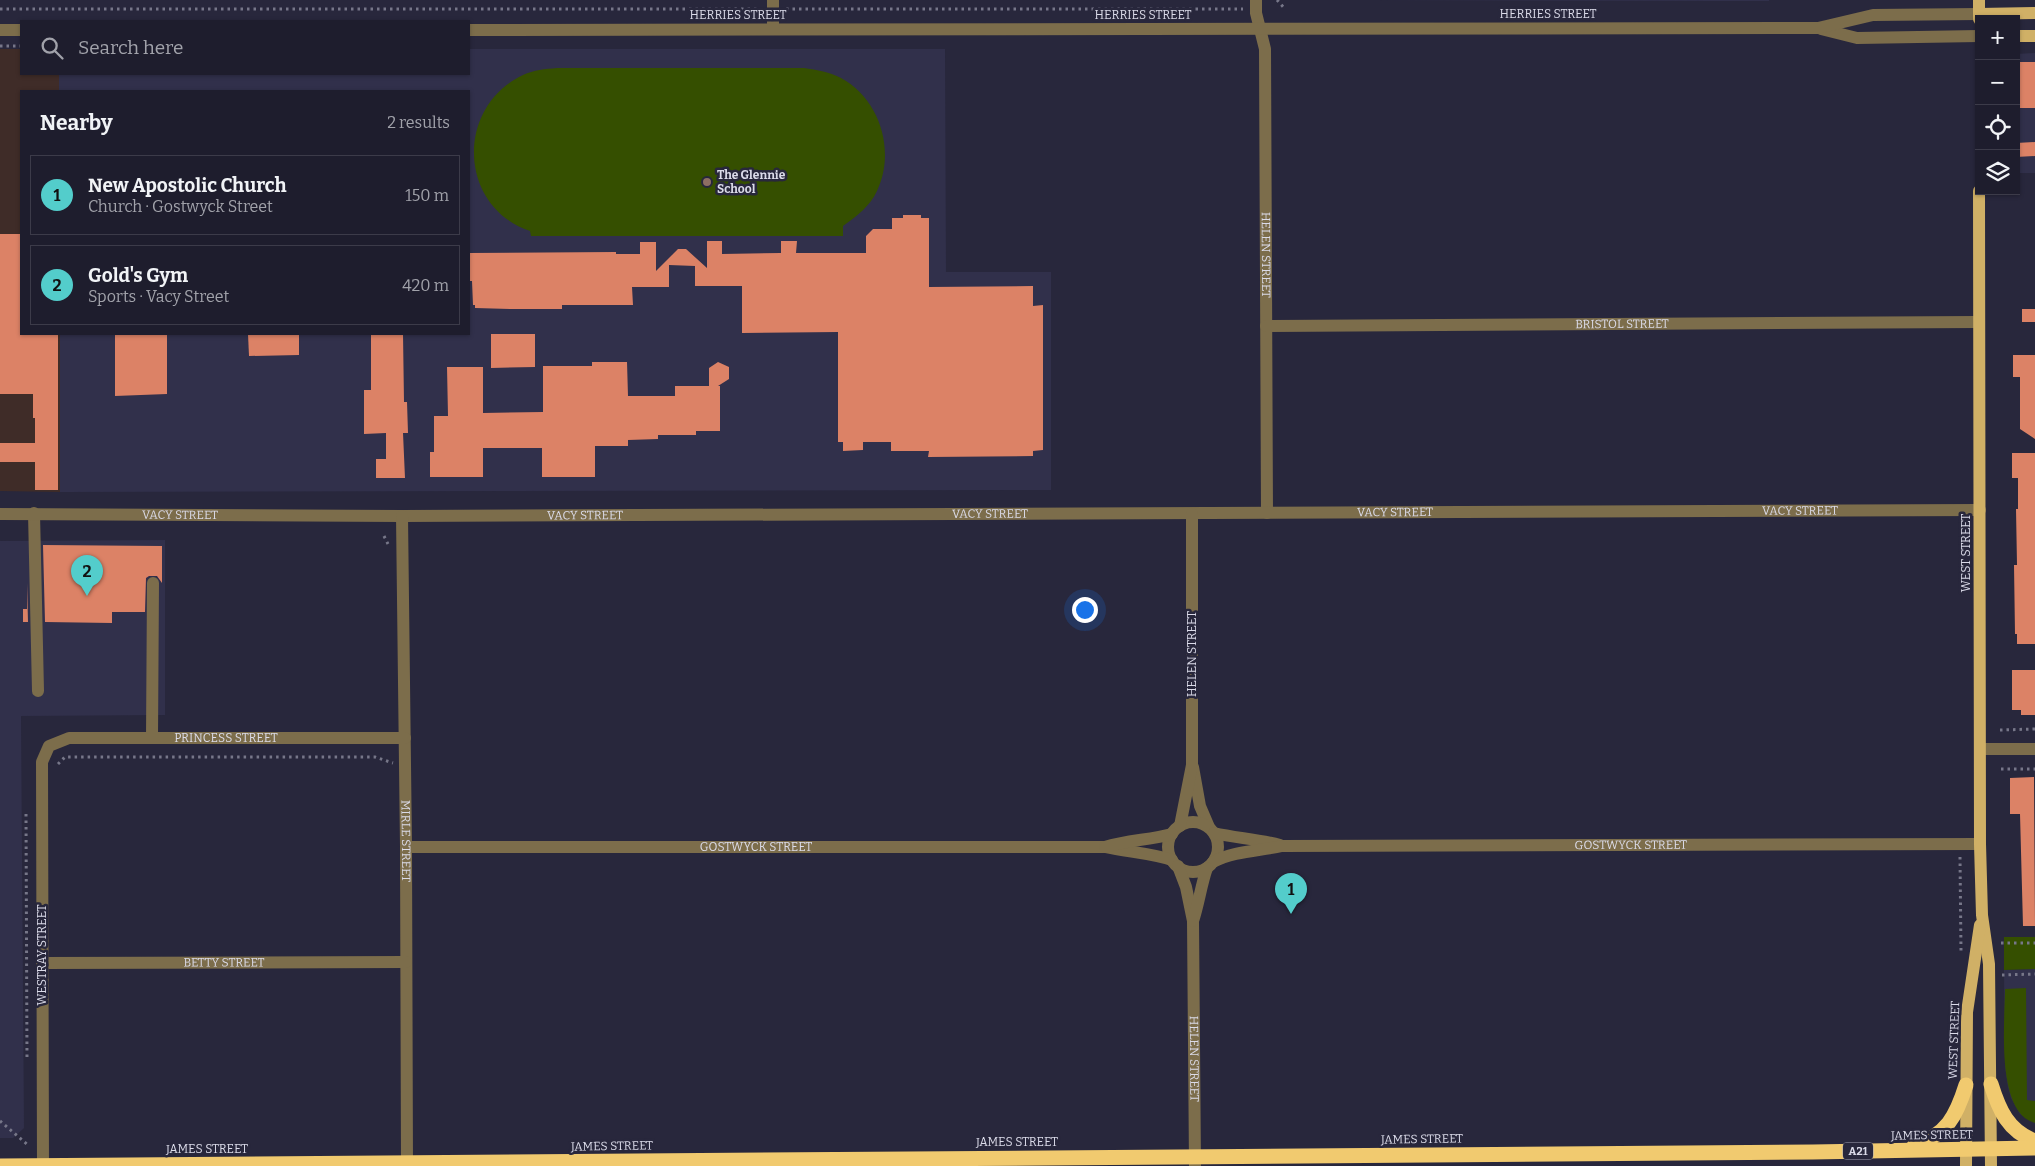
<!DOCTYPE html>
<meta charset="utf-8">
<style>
body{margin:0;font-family:Bitter,serif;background:#262635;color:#f1f3f6}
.controls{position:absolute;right:15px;top:15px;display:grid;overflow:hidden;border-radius:0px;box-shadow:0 1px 4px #0004}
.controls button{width:45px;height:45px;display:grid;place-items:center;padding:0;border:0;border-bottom:1px solid #3c3b49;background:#1e1d2d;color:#f1f3f6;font:25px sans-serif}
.you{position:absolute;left:1084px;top:609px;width:18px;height:18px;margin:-12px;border:4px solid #fff;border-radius:50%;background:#1a73e8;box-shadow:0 0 0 8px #1a73e833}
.badge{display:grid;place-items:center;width:32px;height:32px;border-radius:50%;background:#53cdcb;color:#111;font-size:16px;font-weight:700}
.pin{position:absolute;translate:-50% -41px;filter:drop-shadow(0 1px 2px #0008)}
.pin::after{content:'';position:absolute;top:26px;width:18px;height:15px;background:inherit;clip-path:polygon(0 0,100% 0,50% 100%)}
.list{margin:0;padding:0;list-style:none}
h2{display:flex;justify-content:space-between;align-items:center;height:65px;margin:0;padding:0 20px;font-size:21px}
h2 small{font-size:16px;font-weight:400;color:#a1a2aa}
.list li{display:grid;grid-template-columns:32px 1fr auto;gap:15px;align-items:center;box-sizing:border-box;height:80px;margin:0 10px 10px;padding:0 10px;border:1px solid #3c3b49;border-radius:0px}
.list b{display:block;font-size:19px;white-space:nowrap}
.list p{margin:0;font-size:16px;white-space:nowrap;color:#a1a2aa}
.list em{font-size:16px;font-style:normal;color:#a1a2aa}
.icon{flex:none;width:28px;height:28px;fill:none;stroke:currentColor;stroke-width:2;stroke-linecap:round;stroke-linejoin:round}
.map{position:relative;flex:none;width:2035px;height:1166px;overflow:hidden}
.search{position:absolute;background:#1e1d2d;box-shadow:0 1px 4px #0004;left:20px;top:20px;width:450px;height:55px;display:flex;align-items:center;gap:12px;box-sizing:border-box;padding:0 18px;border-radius:0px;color:#a1a2aa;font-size:19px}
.panel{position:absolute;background:#1e1d2d;box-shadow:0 1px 4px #0004;left:20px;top:90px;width:450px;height:245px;border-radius:0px}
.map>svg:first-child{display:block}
</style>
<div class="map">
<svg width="2035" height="1166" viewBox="0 0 2035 1166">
<rect width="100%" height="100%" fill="#28273c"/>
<g fill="#31304b">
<path d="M 1372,0 L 1769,0 L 1769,1 L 1717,1 Z"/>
<path d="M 469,49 L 945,49 L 946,272 L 1051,272 L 1051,490 L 60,492 L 60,334 L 469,334 L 469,91 L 59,91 L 59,74 L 469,74 Z"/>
<path d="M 2035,53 L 2035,173 L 2016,173 L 2016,54 Z"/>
<path d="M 165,540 L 165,715 L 21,716 L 24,1128 L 13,1138 L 0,1138 L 0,541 Z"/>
<path d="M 2035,969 L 2035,1123 L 2020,1114 L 2011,1098 L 2008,1087 L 2005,1066 L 2004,970 Z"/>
</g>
<path fill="#3f2c28" d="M 0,49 L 21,49 L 21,74 L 59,74 L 59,91 L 21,91 L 21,334 L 60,334 L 60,492 L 0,491 Z"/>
<g fill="#354f00">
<path d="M 557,68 L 804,68 C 817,70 830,72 841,78 C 880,99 896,151 877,191 C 870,206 857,216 843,226 L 843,236 L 531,236 L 530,231 C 458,207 455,107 523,75 C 534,70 545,69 557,68 Z"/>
<path d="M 2004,937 L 2035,937 L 2035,969 L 2004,970 Z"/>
<path d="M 2026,988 L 2027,1100 L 2035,1101 L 2035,1123 C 1995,1113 2005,1020 2005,989 Z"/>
</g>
<g fill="#dc8266">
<rect x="2016" y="62" width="19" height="46"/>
<path d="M 2035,142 L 2035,156 L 2016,157 L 2016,143 Z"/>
<path d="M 903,215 L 921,215 L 921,218 L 929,218 L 929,287 L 1033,286 L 1033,306 L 1043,305 L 1043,450 L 1033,451 L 1033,456 L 928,457 L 929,451 L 891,451 L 891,442 L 863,442 L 863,450 L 843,451 L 843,442 L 838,442 L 838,332 L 742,333 L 742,286 L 695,286 L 695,266 L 669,265 L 669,287 L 632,287 L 633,305 L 562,305 L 562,309 L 512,309 L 475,308 L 475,305 L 473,305 L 472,281 L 469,281 L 469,253 L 616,252 L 616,254 L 640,254 L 640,242 L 656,242 L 656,271 L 678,249 L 686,249 L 707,268 L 707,241 L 722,241 L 722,254 L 781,253 L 781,241 L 797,241 L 796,253 L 866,253 L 866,236 L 873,229 L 892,229 L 892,218 L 903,218 Z"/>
<path d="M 0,234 L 21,234 L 21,334 L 58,334 L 58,490 L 35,490 L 35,462 L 0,462 L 0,443 L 35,443 L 35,418 L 33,418 L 33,394 L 0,394 Z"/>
<rect x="2022" y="309" width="13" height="13"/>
<path d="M 115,334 L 167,334 L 167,394 L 115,396 Z"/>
<path d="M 248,334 L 299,334 L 299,355 L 249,356 Z"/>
<path d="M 371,334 L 403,334 L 404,402 L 407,402 L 408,433 L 403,433 L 405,478 L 376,478 L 376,459 L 386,459 L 386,433 L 364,434 L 364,390 L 371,390 Z"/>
<path d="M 491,334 L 535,334 L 535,367 L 491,368 Z"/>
<path d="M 2013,355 L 2035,355 L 2035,439 L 2020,429 L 2020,377 L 2013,377 Z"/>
<path d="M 592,362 L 627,362 L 628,396 L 675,396 L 675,386 L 709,386 L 709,368 L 718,362 L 729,367 L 729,379 L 718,386 L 720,386 L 720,431 L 696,431 L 696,435 L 658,435 L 658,439 L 628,440 L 628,446 L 595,446 L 595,477 L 542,477 L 542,448 L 483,448 L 483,477 L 430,477 L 430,452 L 434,452 L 434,416 L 448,416 L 447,367 L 483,367 L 483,413 L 543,412 L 543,366 L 592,366 Z"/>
<path d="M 2012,453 L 2035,453 L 2035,644 L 2017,644 L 2017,634 L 2015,634 L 2014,565 L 2017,565 L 2016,509 L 2018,509 L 2018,478 L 2012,478 Z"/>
<path d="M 43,545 L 162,546 L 162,583 L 157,576 L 149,576 L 146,578 L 145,612 L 112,612 L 112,623 L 45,622 Z"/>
<path d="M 27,583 L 28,622 L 23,622 L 23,609 L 27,609 Z"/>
<path d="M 2012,670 L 2035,670 L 2035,715 L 2021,715 L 2021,710 L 2012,710 Z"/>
<path d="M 2034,777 L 2035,926 L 2023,926 L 2020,814 L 2010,814 L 2010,778 Z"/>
</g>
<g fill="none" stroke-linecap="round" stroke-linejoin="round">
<g stroke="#777789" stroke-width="3" stroke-dasharray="2.5 4" stroke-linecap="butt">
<path d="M 1277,0 L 1285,9"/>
<path d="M 0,9 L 759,9"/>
<path d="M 786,9 L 1243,9"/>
<path d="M 0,46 L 21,46"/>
<path d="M 384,536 L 388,544"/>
<path d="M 2000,730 L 2035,729"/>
<path d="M 58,764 L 65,757 L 375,757 L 393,763"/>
<path d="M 2001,769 L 2035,769"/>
<path d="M 26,814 L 27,1060"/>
<path d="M 1960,857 L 1961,951"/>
<path d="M 2001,943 L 2035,943"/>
<path d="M 2002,975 L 2035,974"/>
<path d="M 0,1121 L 28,1145"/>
</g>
<g stroke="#7c6d4b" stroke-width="12">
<path d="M 773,0 L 773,29"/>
<path id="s1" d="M 1256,0 L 1256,13 L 1265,49 L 1267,513"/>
<path d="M 1821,29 L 1857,38 L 1979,36"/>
<path d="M 0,30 L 21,30"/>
<path d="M 469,30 L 1818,28 L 1873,15 L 1979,14"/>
<path id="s2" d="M 1266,326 L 1978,322"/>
<path d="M 34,513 L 38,691"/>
<path id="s3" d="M 0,514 L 402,516 L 1980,510"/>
<path id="s4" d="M 402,516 L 406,847 L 407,1166"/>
<path d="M 152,737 L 153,583"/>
<path d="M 1981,749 L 2035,749"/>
<path d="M 1193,767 L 1200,806 L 1209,827"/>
<circle cx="1193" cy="847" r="25"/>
<path d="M 1180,826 L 1192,765 L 1192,514"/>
<path d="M 1214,833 C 1236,838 1258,839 1280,845"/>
<path id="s5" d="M 406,847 L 1105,847 C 1128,852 1150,853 1172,860"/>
<path d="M 1105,847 C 1127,840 1150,840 1172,834"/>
<path id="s6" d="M 1213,862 C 1234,851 1259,851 1282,846 L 1980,844"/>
<path id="s7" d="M 1178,866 L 1186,887 L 1193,921 L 1195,1166"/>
<path d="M 1193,921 C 1199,903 1201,885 1207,868"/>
<path id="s8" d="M 42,963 L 406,962"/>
<path id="s9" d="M 43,1166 L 42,762 L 49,746 L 69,738 L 405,738"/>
</g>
<g stroke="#d0b066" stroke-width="12">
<path d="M 1979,0 L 1979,19"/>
<path d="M 1979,14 L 2035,13"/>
<path d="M 2016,36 L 2035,36"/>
<path d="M 1979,191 L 1980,844 L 1982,915 L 1989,964 L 1991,1166"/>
<path d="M 1966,1166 L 1967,1012 L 1980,925"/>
</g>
<g stroke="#f1ca6f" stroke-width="15">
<path d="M 1991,1084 C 1999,1110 2008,1131 2035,1141"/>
<path d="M 1914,1146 C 1947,1134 1956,1117 1966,1085"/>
<path d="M 0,1166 L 1813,1152 L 2035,1148"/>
</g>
</g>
<circle fill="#8d6e63" stroke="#28273c" stroke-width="2" cx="707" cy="182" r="5"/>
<g text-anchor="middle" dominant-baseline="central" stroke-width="5" stroke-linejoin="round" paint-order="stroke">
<rect fill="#28273c" stroke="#a5a5b5" stroke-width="1" x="1843" y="1142.5" width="30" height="17" rx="4"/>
<g font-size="11" font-weight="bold" fill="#dbdbe9">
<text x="1858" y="1151">A21</text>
</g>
<g font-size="12" fill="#dbdbe9" stroke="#28273c">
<text x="1548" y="14">HERRIES STREET</text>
<text x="738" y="15">HERRIES STREET</text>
<text x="1143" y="15">HERRIES STREET</text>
<text stroke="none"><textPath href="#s1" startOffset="256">HELEN STREET</textPath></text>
<text stroke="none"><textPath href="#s2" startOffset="356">BRISTOL STREET</textPath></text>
<text stroke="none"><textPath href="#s3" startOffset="1800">VACY STREET</textPath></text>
<text stroke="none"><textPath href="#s3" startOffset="1395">VACY STREET</textPath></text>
<text stroke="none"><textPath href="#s3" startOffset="180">VACY STREET</textPath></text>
<text stroke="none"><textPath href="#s3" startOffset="990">VACY STREET</textPath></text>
<text stroke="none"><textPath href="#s3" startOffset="585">VACY STREET</textPath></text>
<text transform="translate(1966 553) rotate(-90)">WEST STREET</text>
<text transform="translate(1192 654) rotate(-90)">HELEN STREET</text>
<text stroke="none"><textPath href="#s9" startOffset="600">PRINCESS STREET</textPath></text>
<text stroke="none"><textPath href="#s4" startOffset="325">MIRLE STREET</textPath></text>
<text stroke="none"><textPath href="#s6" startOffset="420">GOSTWYCK STREET</textPath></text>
<text stroke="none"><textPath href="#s5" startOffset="350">GOSTWYCK STREET</textPath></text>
<text transform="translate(42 955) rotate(-90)">WESTRAY STREET</text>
<text stroke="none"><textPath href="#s8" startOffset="182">BETTY STREET</textPath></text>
<text transform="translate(1954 1040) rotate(-88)">WEST STREET</text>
<text stroke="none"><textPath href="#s7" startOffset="195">HELEN STREET</textPath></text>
<text transform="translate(1932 1135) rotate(-1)">JAMES STREET</text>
<text transform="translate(1422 1139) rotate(-1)">JAMES STREET</text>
<text x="1017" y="1142">JAMES STREET</text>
<text transform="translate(612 1146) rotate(-1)">JAMES STREET</text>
<text x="207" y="1149">JAMES STREET</text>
</g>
<g font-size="12" font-weight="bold" fill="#dbdbe9" stroke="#28273c" text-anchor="start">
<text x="717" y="175">The Glennie<tspan x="717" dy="14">School</tspan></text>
</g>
</g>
</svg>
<div class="controls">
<button>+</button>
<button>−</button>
<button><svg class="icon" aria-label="locate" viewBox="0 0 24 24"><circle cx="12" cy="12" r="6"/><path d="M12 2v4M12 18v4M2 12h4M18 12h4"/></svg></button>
<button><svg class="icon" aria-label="layers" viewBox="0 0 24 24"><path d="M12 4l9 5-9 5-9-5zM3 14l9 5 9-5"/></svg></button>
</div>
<div class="you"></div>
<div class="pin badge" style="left:1291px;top:914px">1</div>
<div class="pin badge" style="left:87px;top:596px">2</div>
<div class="search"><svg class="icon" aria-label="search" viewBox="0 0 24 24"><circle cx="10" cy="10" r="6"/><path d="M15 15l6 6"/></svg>Search here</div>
<section class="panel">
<h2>Nearby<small>2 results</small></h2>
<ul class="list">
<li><span class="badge">1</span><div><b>New Apostolic Church</b><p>Church · Gostwyck Street</p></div><em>150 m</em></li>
<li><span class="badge">2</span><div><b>Gold's Gym</b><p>Sports · Vacy Street</p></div><em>420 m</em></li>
</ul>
</section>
</div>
